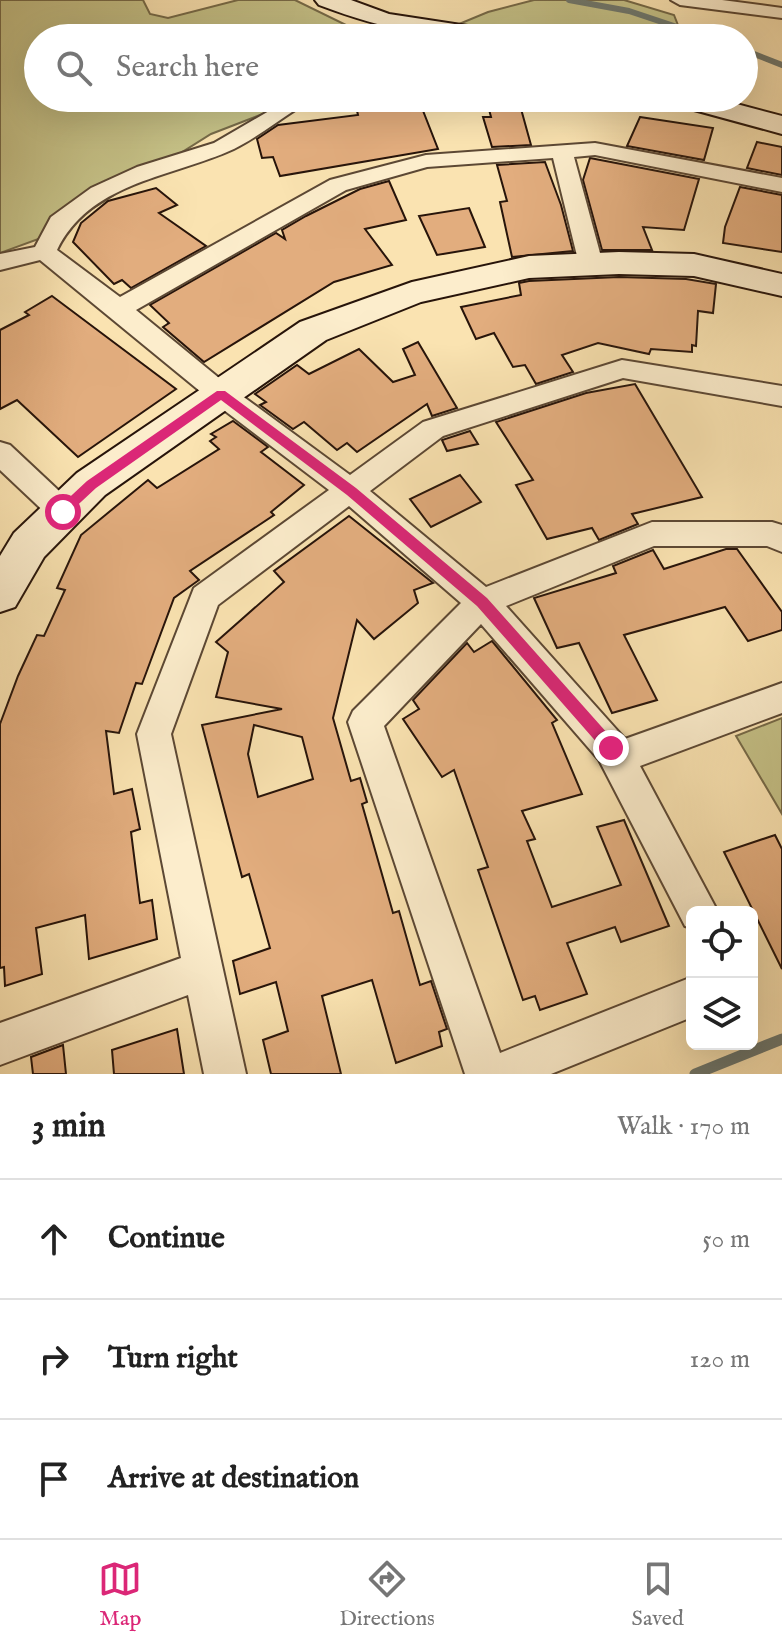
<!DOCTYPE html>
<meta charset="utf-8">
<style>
body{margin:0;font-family:"IM FELL English",serif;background:#f6f6f6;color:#222}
.controls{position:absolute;right:24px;bottom:24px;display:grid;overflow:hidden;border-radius:12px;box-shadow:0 8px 32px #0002}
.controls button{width:72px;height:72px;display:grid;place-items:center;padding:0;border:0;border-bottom:2px solid #e0e0e0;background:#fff;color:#222;font:40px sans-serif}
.stop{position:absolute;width:24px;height:24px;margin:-18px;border:6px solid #db2777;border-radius:50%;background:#fff}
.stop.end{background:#db2777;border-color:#fff;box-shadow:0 2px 8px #0008}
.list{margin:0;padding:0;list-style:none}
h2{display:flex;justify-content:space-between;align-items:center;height:104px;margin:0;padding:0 32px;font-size:34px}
h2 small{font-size:26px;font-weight:400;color:#767676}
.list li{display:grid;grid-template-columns:52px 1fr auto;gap:24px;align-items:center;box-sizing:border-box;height:120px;padding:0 32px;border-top:2px solid #e0e0e0}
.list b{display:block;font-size:30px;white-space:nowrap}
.list em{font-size:26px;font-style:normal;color:#767676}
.icon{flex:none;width:44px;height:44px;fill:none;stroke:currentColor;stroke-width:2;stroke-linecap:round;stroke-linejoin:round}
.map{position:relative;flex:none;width:782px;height:1074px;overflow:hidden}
.search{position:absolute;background:#fff;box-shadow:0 8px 32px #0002;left:24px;right:24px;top:24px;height:88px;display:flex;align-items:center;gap:20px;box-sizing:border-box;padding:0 28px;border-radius:44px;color:#767676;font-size:30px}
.sheet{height:464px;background:#fff}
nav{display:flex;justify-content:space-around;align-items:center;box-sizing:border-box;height:112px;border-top:2px solid #e0e0e0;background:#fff;font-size:22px;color:#767676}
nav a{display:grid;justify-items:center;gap:4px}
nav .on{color:#db2777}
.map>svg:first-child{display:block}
</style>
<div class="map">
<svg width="782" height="1074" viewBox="0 0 782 1074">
<rect width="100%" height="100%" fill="#fae3b1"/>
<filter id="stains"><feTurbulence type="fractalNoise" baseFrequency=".0025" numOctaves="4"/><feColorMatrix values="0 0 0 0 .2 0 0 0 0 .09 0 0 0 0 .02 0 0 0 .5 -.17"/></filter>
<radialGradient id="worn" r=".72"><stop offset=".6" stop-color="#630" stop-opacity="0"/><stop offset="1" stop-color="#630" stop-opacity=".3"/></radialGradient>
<g fill="#c5c187" stroke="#766a48" stroke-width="2">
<path d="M 0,0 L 143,0 L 150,14 L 168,18 L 238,0 L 295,0 L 350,27 L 435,34 L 488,12 L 534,0 L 624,0 L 674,15 L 683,38 L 38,38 L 38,98 L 304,98 L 211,134 L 52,234 L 0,253 Z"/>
<path d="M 782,718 L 782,814 L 736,736 Z"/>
</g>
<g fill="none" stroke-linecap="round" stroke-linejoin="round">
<g stroke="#70796f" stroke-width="6">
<path d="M 569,0 L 629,11 L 710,38"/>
<path d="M 744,50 L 782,65"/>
</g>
<path stroke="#70796f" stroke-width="11" d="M 695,1074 L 782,1039"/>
</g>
<g fill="#e2ad7e" stroke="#27140a" stroke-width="2" fill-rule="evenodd">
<path d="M 354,98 L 418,98 L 438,149 L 280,176 L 273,157 L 262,158 L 257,139 L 278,125 L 358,115 Z"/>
<path d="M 486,98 L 518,98 L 531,145 L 492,147 L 483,117 L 491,117 Z"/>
<path d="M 640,117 L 713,128 L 704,160 L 627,146 Z"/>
<path d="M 757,142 L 782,147 L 782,175 L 747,168 Z"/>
<path d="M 590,158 L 699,179 L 684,230 L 643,227 L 652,250 L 602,250 L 583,180 Z"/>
<path d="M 545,162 L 561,205 L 573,251 L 512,257 L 500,202 L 507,201 L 497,165 Z"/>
<path d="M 389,181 L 406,220 L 365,229 L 392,265 L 334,282 L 204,362 L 163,327 L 169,323 L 150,305 L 276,233 L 285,239 L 282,230 L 306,216 L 360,189 Z"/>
<path d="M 740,187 L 782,195 L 782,252 L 723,243 L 725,227 Z"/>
<path d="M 156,188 L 177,205 L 159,213 L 206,246 L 131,288 L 122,280 L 114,284 L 73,242 L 81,223 L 108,201 Z"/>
<path d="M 469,208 L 485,247 L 437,255 L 419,216 Z"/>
<path d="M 619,277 L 686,279 L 716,284 L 713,313 L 698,311 L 696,346 L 692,345 L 692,352 L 651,349 L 649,354 L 598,343 L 562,355 L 573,372 L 536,384 L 525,365 L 513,367 L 494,333 L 476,339 L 461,307 L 521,295 L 519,283 L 529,281 Z"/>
<path d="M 52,296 L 176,389 L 78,457 L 17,400 L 0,409 L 0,330 L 29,315 L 25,312 Z"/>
<path d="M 418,342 L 457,408 L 432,416 L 427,404 L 357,452 L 347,443 L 337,450 L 304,422 L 293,429 L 260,405 L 266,402 L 255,394 L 297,365 L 309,374 L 359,349 L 393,382 L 415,375 L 403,349 Z"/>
<path d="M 635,384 L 702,497 L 632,514 L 638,524 L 599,540 L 592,528 L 547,539 L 516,485 L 533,480 L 496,422 L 586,393 Z"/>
<path d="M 233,421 L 268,447 L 261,452 L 304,485 L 271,512 L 274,515 L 190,571 L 199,580 L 174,598 L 142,684 L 136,683 L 119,733 L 106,731 L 114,794 L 132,789 L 140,829 L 131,832 L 140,903 L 152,900 L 157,939 L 89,959 L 85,915 L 36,928 L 42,974 L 5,986 L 4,967 L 0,968 L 0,724 L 18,676 L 37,635 L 44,636 L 65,590 L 57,588 L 81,535 L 148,480 L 157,488 L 219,449 L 210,441 L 216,437 L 211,434 Z"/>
<path d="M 470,431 L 478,444 L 447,451 L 442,440 Z"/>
<path d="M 460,475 L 481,502 L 431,527 L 410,499 Z"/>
<path d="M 349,516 L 433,583 L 414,590 L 418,603 L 374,639 L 357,620 L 333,718 L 351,781 L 360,778 L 367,802 L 362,804 L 393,913 L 399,911 L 420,985 L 431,981 L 447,1029 L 439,1032 L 442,1046 L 396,1063 L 372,980 L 322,996 L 341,1074 L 271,1074 L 263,1040 L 288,1031 L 276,982 L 240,994 L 233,961 L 270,948 L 249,874 L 242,877 L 202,725 L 282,709 L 216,697 L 228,652 L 216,642 L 284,582 L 274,571 ZM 254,725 L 302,737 L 313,779 L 258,797 L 248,754 Z"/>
<path d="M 726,549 L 737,549 L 782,612 L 782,630 L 748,641 L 725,607 L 624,635 L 657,700 L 612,713 L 579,643 L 557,648 L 534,598 L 616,573 L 613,566 L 653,550 L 664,569 Z"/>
<path d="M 492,641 L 557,720 L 552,723 L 582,794 L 522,811 L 535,839 L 527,841 L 552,907 L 621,885 L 597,827 L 624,820 L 669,926 L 621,942 L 615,927 L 567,943 L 587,994 L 540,1010 L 535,996 L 523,1000 L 478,870 L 488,867 L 454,770 L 442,777 L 403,719 L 419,709 L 413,700 L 467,643 L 474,652 Z"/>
<path d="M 775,835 L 782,849 L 782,969 L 724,852 Z"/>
<path d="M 177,1029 L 184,1074 L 114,1074 L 112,1050 Z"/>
<path d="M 63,1045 L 66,1074 L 33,1074 L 31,1057 Z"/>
</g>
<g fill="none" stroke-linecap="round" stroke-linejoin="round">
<g stroke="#5c4834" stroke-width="4">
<g id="street">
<path d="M 671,0 L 722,0 L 782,8 L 782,18 L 680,5 Z"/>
<path d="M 288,100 L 295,102 L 298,106 L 295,110 C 273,124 251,142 227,152 C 166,178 89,184 57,250 L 120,297 L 330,180 L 426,155 L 595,143 L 782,178 L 782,192 L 595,155 L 574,157 L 603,264 L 591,272 L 579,264 L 553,158 L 427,167 L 346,190 L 136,310 L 230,387 L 350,475 L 423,422 L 622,360 L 782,386 L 782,406 L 623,378 L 443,436 L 370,491 L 486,587 L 652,522 L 772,522 L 782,525 L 782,552 L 767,546 L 654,546 L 506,606 L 625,739 L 782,683 L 782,713 L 640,766 L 718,912 L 692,912 L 692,928 L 685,926 L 599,760 L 481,624 L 384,726 L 500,1053 L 692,977 L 692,1017 L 551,1074 L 465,1074 L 348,722 L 353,711 L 461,603 L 349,506 L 218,605 L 171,734 L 246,1074 L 204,1074 L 188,995 L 0,1065 L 0,1023 L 181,958 L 137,734 L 194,588 L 329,490 L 212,401 L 40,260 L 0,270 L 0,254 L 35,247 L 51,217 L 91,188 L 137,167 L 214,143 Z"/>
<path d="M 0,442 L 10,445 L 73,504 L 78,512 L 73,520 L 63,524 L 53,520 L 0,470 Z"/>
</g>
</g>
<g stroke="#27140a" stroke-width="4">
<g id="secondary">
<path d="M 315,0 L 351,0 L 389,14 L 494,30 L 507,38 C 431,38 391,32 319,5 Z"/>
<path d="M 668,98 L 714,98 L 782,116 L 782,134 L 672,104 Z"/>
<path d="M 619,252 L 694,254 L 782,274 L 782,296 L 694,276 L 619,274 L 529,278 L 421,302 L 326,340 L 105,495 L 44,557 L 15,607 L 0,612 L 0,556 L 14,533 L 77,473 L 300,322 L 412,282 L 529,256 Z"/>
</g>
</g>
<use href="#street" fill="#fcedcc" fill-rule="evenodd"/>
<use href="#secondary" fill="#fcedcc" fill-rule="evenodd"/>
</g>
<path fill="#db2777" d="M 217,391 L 225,391 L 356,488 L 487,598 L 616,743 L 616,753 L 606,753 L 477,606 L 347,495 L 221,400 L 96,488 L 67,515 L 58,515 L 58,508 L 87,481 Z"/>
<rect width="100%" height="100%" filter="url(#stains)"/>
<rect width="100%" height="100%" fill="url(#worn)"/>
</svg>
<div class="controls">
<button><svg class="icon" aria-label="locate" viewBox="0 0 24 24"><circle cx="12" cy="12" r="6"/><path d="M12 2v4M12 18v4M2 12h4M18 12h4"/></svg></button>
<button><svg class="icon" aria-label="layers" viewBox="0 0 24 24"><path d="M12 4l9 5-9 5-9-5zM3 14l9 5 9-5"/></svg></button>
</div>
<div class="stop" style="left:63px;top:512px"></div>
<div class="stop end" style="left:611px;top:748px"></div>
<div class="search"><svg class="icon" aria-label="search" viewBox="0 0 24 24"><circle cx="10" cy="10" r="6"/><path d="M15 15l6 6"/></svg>Search here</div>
</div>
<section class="sheet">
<h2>3 min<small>Walk · 170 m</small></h2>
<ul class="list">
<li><svg class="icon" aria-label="ahead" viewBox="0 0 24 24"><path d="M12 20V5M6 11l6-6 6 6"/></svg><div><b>Continue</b></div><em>50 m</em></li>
<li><svg class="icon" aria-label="right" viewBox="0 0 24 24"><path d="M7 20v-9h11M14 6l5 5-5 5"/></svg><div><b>Turn right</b></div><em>120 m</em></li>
<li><svg class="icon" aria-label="arrive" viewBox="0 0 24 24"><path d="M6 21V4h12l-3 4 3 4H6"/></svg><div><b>Arrive at destination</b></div></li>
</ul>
</section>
<nav>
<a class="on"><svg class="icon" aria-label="map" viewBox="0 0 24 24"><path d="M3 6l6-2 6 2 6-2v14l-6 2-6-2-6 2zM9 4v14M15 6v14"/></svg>Map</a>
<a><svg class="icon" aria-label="directions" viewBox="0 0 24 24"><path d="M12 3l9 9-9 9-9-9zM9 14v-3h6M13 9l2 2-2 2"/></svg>Directions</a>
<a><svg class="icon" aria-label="saved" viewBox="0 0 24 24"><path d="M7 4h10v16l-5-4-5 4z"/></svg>Saved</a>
</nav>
